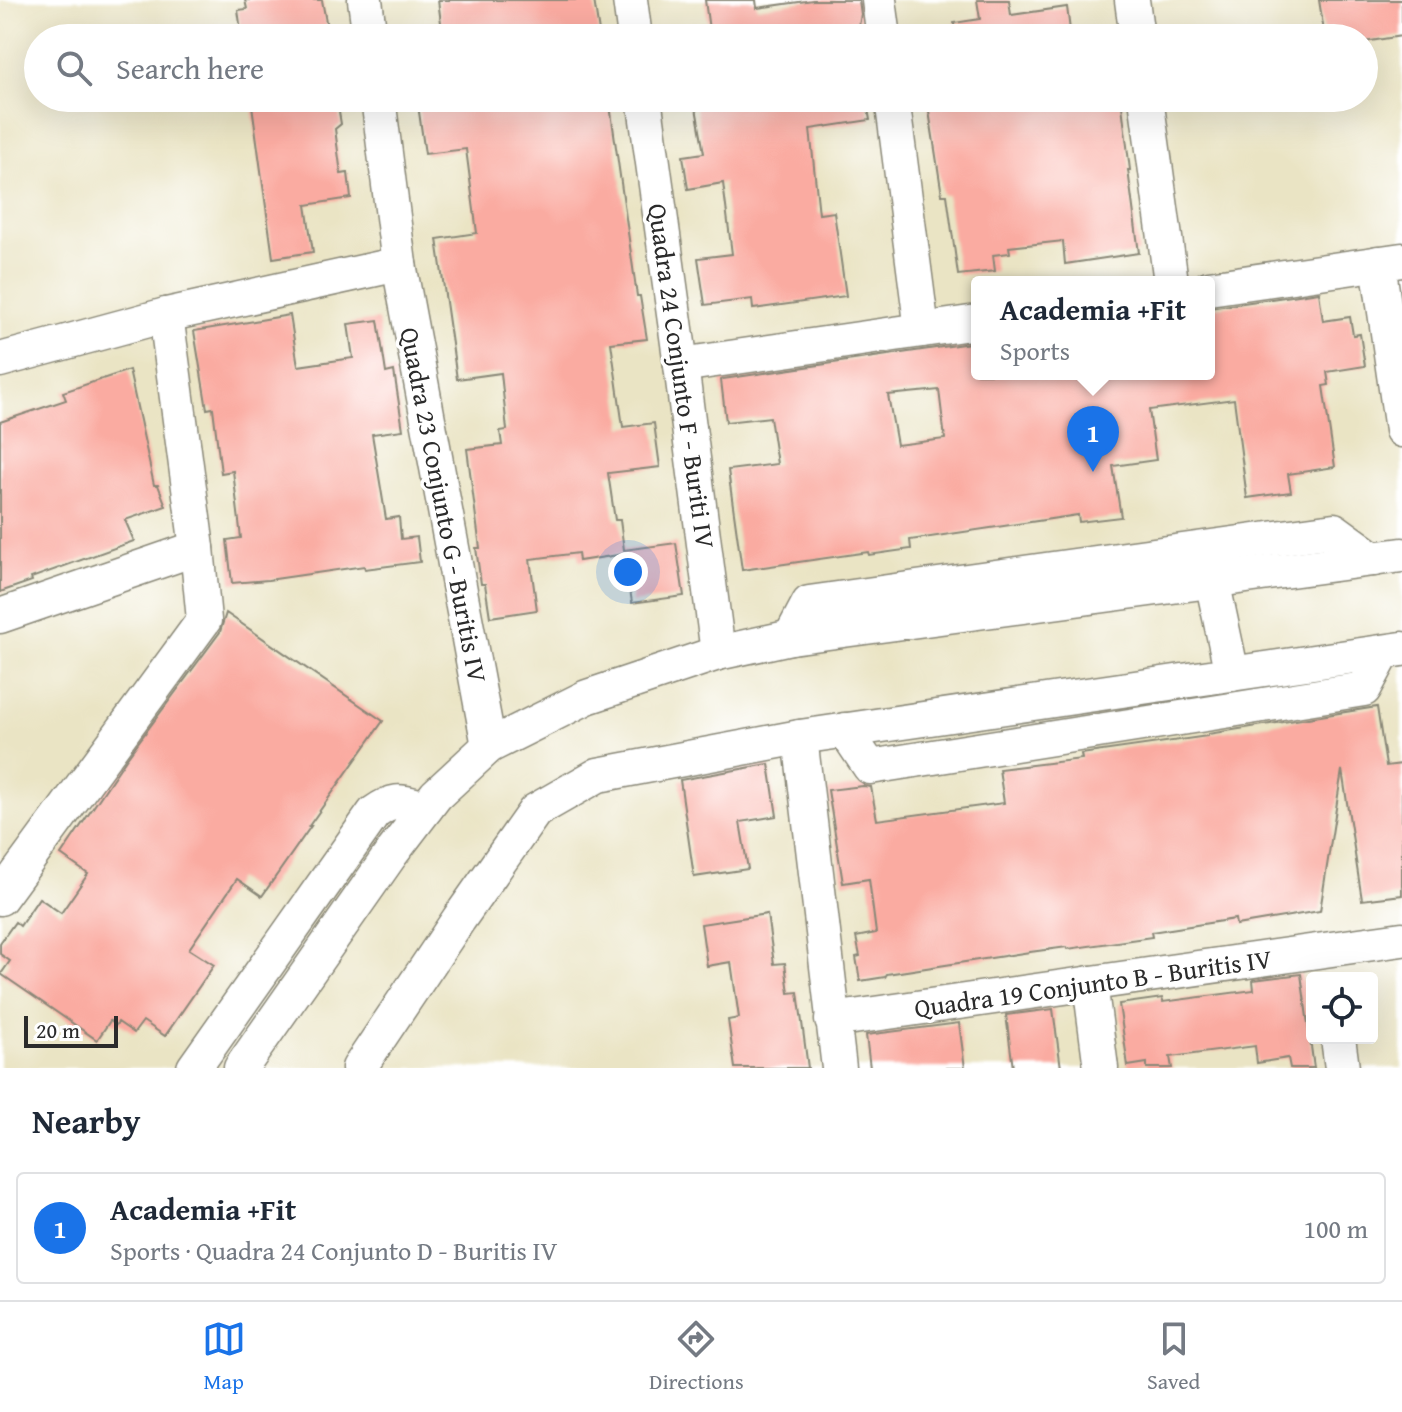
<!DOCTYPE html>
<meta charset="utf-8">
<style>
body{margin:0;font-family:"Gentium Book Plus",serif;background:#f6f6f7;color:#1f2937}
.controls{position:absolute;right:24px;bottom:24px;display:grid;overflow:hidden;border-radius:8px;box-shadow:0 8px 32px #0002}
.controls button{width:72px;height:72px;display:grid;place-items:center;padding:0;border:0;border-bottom:2px solid #e0e1e3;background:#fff;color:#1f2937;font:40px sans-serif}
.scale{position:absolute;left:24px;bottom:20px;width:94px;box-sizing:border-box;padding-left:8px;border:4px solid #2b2b2b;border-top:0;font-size:22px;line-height:28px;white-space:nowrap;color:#2b2b2b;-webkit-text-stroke:6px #fff;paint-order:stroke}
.you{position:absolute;left:628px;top:572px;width:28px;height:28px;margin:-20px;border:6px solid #fff;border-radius:50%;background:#1a73e8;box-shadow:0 0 0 12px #1a73e833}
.badge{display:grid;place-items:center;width:52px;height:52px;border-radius:50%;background:#1a73e8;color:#fff;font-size:26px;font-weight:700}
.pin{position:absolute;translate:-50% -66px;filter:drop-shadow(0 2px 4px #0008)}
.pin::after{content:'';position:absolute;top:42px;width:28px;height:24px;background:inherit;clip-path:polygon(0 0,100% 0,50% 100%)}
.popup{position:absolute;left:971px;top:276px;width:244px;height:104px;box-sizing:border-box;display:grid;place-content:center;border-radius:8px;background:#fff;filter:drop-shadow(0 2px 6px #0005);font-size:26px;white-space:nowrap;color:#747a83}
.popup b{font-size:30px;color:#1f2937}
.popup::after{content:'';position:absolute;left:50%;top:100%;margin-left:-16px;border:16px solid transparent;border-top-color:#fff}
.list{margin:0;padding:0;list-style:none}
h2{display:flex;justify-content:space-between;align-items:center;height:104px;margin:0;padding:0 32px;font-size:34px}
h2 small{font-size:26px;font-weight:400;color:#747a83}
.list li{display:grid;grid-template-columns:52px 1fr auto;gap:24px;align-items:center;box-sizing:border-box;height:112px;margin:0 16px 16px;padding:0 16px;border:2px solid #e0e1e3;border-radius:8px}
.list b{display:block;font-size:30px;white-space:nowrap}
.list p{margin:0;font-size:26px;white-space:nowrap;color:#747a83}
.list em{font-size:26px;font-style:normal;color:#747a83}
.icon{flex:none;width:44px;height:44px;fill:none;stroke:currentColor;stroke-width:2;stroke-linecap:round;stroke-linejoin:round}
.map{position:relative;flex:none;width:1402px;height:1068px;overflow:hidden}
.search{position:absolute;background:#fff;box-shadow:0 8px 32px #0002;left:24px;right:24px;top:24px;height:88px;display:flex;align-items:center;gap:20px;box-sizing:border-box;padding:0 28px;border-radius:44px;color:#747a83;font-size:30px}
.sheet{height:232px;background:#fff}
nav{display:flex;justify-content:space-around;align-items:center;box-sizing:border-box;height:112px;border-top:2px solid #e0e1e3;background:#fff;font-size:22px;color:#747a83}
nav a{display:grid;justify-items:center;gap:4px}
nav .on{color:#1a73e8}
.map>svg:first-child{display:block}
</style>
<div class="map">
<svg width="1402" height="1068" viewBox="0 0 1402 1068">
<rect width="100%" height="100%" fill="#fff"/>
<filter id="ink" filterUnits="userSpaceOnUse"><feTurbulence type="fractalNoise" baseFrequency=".0125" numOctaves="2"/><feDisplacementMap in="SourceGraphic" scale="16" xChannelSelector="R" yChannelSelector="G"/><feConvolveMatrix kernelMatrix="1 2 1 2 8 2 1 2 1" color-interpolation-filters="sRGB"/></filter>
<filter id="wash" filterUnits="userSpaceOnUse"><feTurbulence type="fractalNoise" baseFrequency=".006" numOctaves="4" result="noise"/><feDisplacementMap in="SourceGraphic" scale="32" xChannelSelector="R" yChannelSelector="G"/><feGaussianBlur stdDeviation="1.8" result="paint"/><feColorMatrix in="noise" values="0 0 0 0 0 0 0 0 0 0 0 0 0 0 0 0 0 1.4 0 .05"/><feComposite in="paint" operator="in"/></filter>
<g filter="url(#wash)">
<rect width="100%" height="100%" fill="#eae4c4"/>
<g id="blocks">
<g fill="#faaba1" fill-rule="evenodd">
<path d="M 245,0 L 322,0 L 329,38 L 242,38 L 238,10 L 247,9 Z"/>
<path d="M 438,0 L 594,0 L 600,38 L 443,38 Z"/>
<path d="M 705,0 L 756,0 L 757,8 L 813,0 L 859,0 L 861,14 L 857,38 L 720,38 L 718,29 L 709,30 Z"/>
<path d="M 977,0 L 1009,0 L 1011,15 L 1067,7 L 1071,38 L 955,38 L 954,23 L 980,19 Z"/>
<path d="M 1319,0 L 1402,0 L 1402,36 L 1364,42 L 1364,38 L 1325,38 Z"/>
<path d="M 251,98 L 328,98 L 329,104 L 338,106 L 341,124 L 335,129 L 341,174 L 348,173 L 351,198 L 306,205 L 313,252 L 273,258 Z"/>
<path d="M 417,98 L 609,98 L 637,296 L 640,296 L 647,339 L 611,343 L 623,427 L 654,423 L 660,467 L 608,473 L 615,520 L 620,520 L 624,550 L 676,543 L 684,596 L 632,603 L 625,554 L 579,561 L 578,553 L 530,559 L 537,610 L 490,617 L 485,584 L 481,584 L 476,548 L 480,548 L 467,449 L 502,445 L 500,431 L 507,430 L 501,373 L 457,379 L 437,239 L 477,233 L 466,149 L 425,154 Z"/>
<path d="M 725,98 L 866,98 L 870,120 L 810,129 L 819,214 L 834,212 L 846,296 L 753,309 L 752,299 L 705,305 L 698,258 L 732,254 L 723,183 L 688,189 L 683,156 L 704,153 L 695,102 Z"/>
<path d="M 927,98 L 1121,98 L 1130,170 L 1128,170 L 1139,253 L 1065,264 L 1063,241 L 1009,247 L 1010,253 L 993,255 L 995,271 L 958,275 L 947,195 L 942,195 Z"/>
<path d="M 1319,292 L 1323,321 L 1350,317 L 1353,335 L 1360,334 L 1365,366 L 1327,372 L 1329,385 L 1323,386 L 1335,467 L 1288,474 L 1291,492 L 1247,498 L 1234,399 L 1149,410 L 1156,460 L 1113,466 L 1121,517 L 1079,522 L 1078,515 L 910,540 L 911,549 L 869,555 L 868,552 L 742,570 L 728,470 L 777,464 L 770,417 L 726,422 L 721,380 L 723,379 L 977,342 L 977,374 L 1209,374 L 1209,308 ZM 939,390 L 945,439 L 897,445 L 888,395 Z"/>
<path d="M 290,315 L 298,366 L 353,358 L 348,324 L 378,320 L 386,373 L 394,371 L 403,430 L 372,434 L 386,519 L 399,517 L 401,539 L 417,537 L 420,562 L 365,569 L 364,566 L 268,580 L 232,583 L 227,540 L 241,538 L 233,471 L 221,473 L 213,408 L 207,409 L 194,331 Z"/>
<path d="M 129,370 L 154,485 L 158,485 L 166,506 L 125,520 L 134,541 L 31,578 L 32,581 L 0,592 L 0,422 L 66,400 L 63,392 Z"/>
<path d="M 226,613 L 383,721 L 309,826 L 311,826 L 262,896 L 237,879 L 189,949 L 214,965 L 165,1036 L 143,1021 L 134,1033 L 118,1022 L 116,1025 L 110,1021 L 97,1040 L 1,974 L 10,961 L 0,954 L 0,943 L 15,922 L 20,926 L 39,898 L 61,913 L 88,874 L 61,855 L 126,759 L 220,632 Z"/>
<path d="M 1377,707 L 1386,766 L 1402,764 L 1402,895 L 1362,900 L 1342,770 L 1320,911 L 1236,925 L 1235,919 L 1151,932 L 1152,937 L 1068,949 L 1067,947 L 1030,952 L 887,974 L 885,977 L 860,981 L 856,957 L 860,956 L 856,937 L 876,933 L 869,879 L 843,883 L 828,790 L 863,786 L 871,787 L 877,820 L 1004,803 L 999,769 L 1082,759 L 1081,754 L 1208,736 L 1208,734 Z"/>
<path d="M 769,764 L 777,816 L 740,822 L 748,869 L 694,877 L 680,780 Z"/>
<path d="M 767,914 L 774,964 L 785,963 L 789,993 L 798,992 L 808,1068 L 735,1068 L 728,1020 L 739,1018 L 731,962 L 707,966 L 701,924 Z"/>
<path d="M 1301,974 L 1314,1068 L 1290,1068 L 1288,1058 L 1257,1063 L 1255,1046 L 1170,1057 L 1172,1068 L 1147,1068 L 1147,1063 L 1128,1066 L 1119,1004 L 1162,998 L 1163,1002 L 1254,990 L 1253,980 Z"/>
<path d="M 1053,1009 L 1061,1068 L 1013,1068 L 1006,1015 Z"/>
<path d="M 959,1023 L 965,1068 L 870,1068 L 866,1035 Z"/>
</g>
</g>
</g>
<g filter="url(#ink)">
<use href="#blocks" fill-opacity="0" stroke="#8a8878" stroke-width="2"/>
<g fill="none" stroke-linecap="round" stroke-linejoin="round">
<g stroke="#8a8878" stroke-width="37">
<g id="minor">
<path d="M 365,0 L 370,38"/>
<path d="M 630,0 L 635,38"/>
<path d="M 879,0 L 884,38"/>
<path d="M 1132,0 L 1137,38"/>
<path d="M 378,98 L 399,264 L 489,746"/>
<path d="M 644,98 L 681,365 L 718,653"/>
<path d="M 892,98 L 922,330"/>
<path d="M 1146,98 L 1171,282"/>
<path d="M 1378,263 L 1402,430"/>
<path d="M 1209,288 L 1402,260"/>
<path d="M 0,360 L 166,315 L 399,264"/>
<path d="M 681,365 L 977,322"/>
<path d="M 1212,580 L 1232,674"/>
<path d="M 0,616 L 197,548"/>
<path d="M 791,637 L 809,603 L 1334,530 L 1374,559"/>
<path d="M 845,730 L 870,767 L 1364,689 L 1384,652"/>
<path d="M 800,737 L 839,1068"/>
<path d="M 0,898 L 204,620 L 197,548 L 166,315"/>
<path d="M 1090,983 L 1101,1068"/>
<path d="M 832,1020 L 1402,939"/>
<path d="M 1338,1038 L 1342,1068"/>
<path d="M 194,1068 L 374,813 C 396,797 402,802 426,808"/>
<path d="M 241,1068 L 391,854 L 436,795 L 489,746 L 587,697 L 718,653 L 791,637 L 1402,555"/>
<path d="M 359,1068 L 459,919 L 535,811 L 598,775 L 800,737 L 1402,649"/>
</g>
</g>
<use href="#minor" stroke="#fff" stroke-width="34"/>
</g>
</g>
<g text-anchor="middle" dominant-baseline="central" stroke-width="7" stroke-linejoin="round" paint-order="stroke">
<g font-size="26" fill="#2b2b2b" stroke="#fff">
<text transform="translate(682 376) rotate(82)">Quadra 24 Conjunto F - Buriti IV</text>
<text transform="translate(444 505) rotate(79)">Quadra 23 Conjunto G - Buritis IV</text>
<text transform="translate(1093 983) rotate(-8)">Quadra 19 Conjunto B - Buritis IV</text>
</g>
</g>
</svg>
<div class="controls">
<button><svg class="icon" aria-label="locate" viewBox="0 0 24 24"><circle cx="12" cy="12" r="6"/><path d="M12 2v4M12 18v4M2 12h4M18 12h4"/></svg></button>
</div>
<div class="scale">20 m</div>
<div class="you"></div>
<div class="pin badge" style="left:1093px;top:472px">1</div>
<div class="popup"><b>Academia +Fit</b>Sports</div>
<div class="search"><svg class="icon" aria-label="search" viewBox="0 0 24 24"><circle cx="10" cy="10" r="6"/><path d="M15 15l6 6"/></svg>Search here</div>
</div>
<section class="sheet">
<h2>Nearby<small></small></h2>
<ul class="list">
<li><span class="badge">1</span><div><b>Academia +Fit</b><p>Sports · Quadra 24 Conjunto D - Buritis IV</p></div><em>100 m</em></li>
</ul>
</section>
<nav>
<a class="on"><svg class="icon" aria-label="map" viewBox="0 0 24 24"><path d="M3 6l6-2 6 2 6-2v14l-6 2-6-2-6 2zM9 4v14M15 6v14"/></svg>Map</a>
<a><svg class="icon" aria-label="directions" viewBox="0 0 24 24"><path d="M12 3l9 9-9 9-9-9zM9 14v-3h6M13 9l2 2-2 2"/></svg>Directions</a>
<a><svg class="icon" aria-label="saved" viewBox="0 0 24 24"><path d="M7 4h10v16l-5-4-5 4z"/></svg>Saved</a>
</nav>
